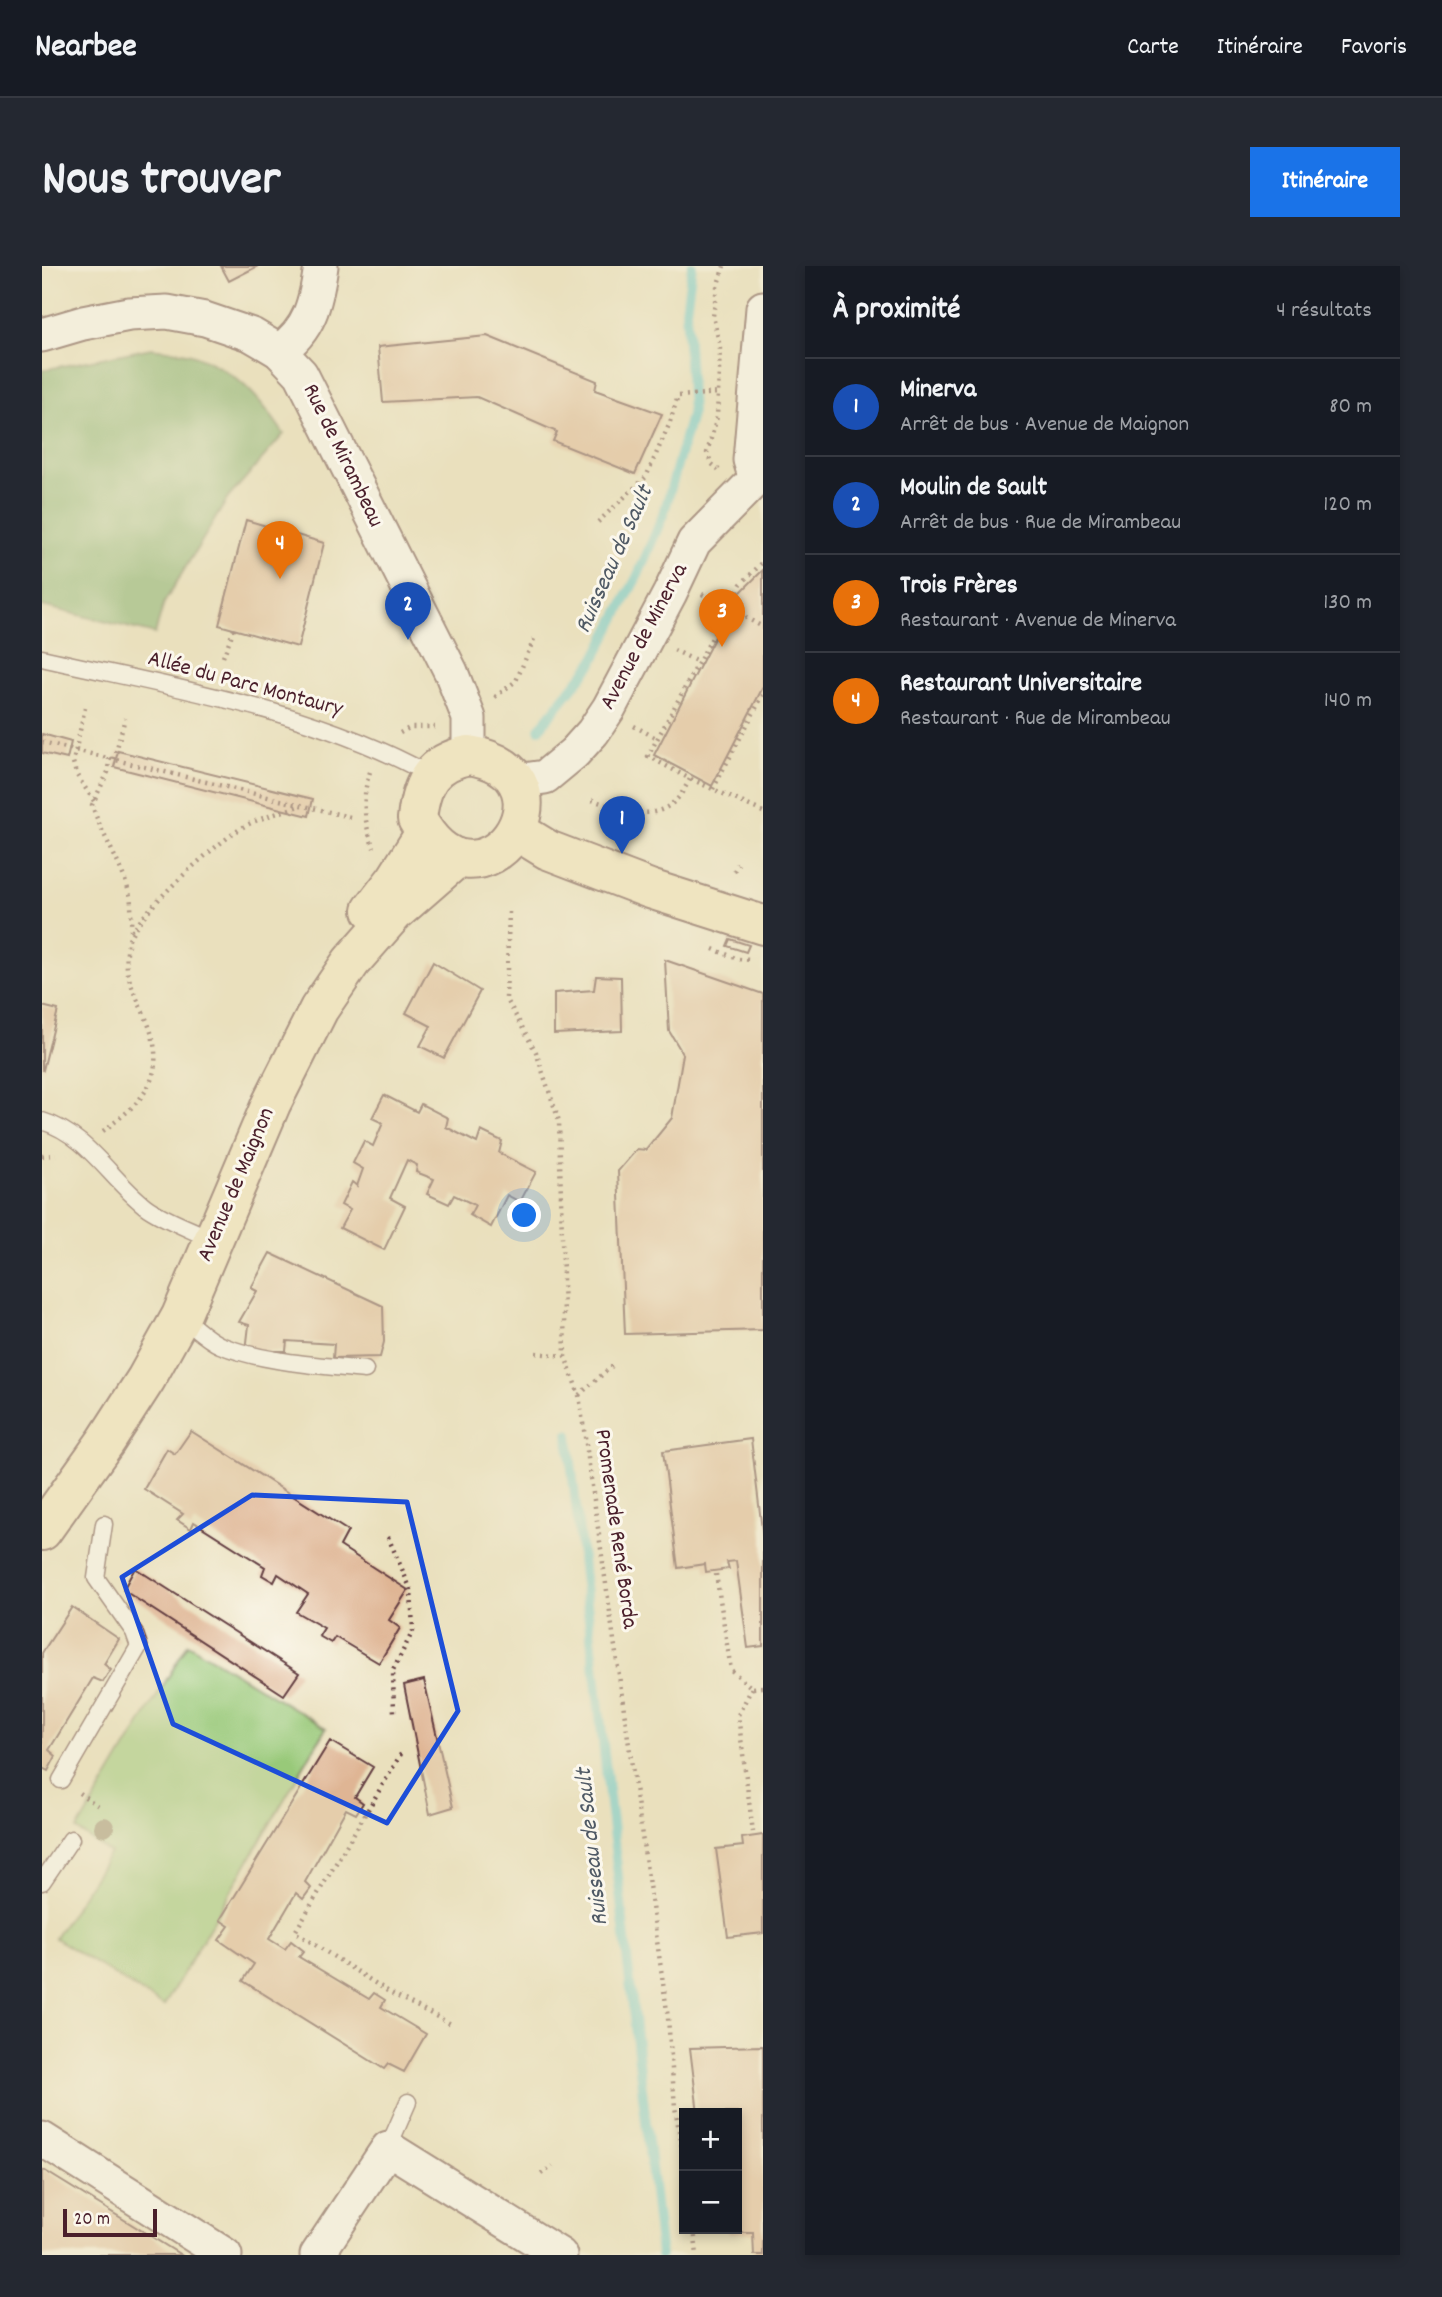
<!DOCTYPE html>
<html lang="fr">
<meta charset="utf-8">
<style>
body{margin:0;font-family:Dekko,sans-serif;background:#242831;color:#f1f3f6}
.controls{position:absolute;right:21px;bottom:21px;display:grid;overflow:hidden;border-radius:0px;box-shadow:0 4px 10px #0003}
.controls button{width:63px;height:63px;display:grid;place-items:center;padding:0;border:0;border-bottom:2px solid #363941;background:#171b24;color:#f1f3f6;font:35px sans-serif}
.scale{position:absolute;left:21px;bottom:18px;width:94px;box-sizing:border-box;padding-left:7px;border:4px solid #4a1f2b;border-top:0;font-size:19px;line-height:24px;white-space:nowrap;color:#4a1f2b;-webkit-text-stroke:5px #fbf7ec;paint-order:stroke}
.you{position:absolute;left:483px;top:950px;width:24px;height:24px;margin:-18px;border:5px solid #fff;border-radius:50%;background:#1a73e8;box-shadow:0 0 0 10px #1a73e833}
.badge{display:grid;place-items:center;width:46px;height:46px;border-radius:50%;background:#1a73e8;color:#fff;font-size:23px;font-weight:700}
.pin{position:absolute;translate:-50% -58px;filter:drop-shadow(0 2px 4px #0008)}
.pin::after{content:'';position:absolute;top:37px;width:24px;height:21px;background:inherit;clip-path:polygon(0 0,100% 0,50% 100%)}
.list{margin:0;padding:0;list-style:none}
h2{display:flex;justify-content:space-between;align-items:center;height:91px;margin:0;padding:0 28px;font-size:30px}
h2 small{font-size:23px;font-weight:400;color:#9ea1a6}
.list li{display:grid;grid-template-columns:46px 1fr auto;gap:21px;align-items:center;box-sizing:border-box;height:98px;padding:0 28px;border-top:2px solid #363941}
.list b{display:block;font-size:26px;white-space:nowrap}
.list p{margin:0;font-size:23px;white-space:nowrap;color:#9ea1a6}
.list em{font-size:23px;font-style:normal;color:#9ea1a6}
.map{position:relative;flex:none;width:721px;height:1989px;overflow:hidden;border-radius:0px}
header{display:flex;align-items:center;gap:42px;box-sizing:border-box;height:98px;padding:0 35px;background:#171b24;border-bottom:2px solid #363941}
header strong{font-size:33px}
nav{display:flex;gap:38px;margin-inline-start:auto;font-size:24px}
.intro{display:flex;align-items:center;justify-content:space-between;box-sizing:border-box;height:168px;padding:0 42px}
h1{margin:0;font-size:49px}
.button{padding:18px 32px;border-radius:0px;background:#1a73e8;color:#fff;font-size:24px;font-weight:700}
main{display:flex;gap:42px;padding:0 42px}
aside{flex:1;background:#171b24;border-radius:0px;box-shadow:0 4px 10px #0003}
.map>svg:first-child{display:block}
</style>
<header>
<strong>Nearbee</strong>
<nav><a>Carte</a><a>Itinéraire</a><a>Favoris</a></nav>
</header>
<div class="intro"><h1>Nous trouver</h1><a class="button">Itinéraire</a></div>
<main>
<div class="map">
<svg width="721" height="1989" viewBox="0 0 721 1989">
<rect width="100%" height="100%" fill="#fbf7ec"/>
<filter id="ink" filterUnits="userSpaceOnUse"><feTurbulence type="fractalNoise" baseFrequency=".0143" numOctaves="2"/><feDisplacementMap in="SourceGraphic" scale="14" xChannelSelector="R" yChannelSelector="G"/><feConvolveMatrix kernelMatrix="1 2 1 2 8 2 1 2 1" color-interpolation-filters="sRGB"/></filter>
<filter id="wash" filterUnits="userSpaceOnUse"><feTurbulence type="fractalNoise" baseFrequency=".00686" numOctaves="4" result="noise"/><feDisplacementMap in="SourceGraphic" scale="28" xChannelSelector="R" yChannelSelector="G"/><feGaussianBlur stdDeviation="1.57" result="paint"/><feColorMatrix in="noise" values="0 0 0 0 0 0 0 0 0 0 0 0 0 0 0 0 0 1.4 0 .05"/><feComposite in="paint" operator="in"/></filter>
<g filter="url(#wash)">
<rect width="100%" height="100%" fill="#eae0bd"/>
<path fill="#98c979" stroke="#717452" stroke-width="2" d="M 146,1378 L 284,1462 L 122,1740 L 13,1672 L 68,1587 L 35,1564 Z"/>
<path fill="#7aad69" stroke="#62664a" stroke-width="2" d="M 109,82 C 122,84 140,84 152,89 C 196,106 217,131 242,168 L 186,232 L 122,337 L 113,368 L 0,340 L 0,104 Z"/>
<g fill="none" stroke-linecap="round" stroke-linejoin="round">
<g stroke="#5ac7d1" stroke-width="10">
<path d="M 497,463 L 551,396 L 596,309 L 622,247 L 650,146 L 644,44 L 650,0"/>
<path d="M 526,1169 L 619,1989"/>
</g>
</g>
<g id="blocks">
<g fill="#dfb594">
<path d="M 179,0 L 216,0 L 187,15 Z"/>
<path d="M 445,70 L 555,115 L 553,124 L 620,148 L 593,208 L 511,175 L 515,166 L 435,131 L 341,136 L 336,81 Z"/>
<path d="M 204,254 L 282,277 L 256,381 L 177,359 Z"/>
<path d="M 721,304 L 721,421 L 670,520 L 612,489 L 680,357 L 686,360 L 701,333 L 695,330 Z"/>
<path d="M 0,468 L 29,476 L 25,493 L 0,487 Z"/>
<path d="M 76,485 L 271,533 L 267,550 L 72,501 Z"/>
<path d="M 688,673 L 707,679 L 704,686 L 685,680 Z"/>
<path d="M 623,694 L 721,728 L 721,1064 L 583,1068 L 576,905 L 595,883 L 604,884 L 630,852 L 641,788 L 627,765 Z"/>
<path d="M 391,696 L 438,725 L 402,792 L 378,780 L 389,760 L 364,747 Z"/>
<path d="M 554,710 L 579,711 L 580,765 L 512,768 L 512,727 L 552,724 Z"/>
<path d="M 0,740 L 16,744 L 1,804 L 0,803 Z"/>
<path d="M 342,829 L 375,846 L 379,838 L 406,852 L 404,861 L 435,877 L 439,865 L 460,875 L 457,887 L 494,906 L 478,936 L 465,929 L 449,961 L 428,949 L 433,939 L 412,929 L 407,938 L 385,928 L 392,913 L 374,906 L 375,899 L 365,894 L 348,932 L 363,940 L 342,984 L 298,962 L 308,944 L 299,939 L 310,916 L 315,920 L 321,903 L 311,897 L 322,875 L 331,880 L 341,857 L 330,852 Z"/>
<path d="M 228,987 L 341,1040 L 342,1076 L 338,1091 L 291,1092 L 292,1078 L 245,1075 L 244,1085 L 204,1085 L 207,1059 L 197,1056 L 215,1025 L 209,1022 Z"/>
<path d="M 149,1165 L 306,1265 L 298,1280 L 366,1324 L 347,1354 L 358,1362 L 337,1397 L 293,1371 L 289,1377 L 277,1370 L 282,1362 L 254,1346 L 266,1328 L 236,1308 L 232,1316 L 220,1309 L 223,1301 L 152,1256 L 149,1263 L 135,1254 L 141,1248 L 102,1223 L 125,1183 L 133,1188 Z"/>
<path d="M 709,1173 L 721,1272 L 721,1380 L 706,1382 L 694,1295 L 685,1296 L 687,1303 L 664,1306 L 663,1298 L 636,1302 L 621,1185 Z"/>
<path d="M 93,1302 L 257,1407 L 242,1429 L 81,1324 Z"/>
<path d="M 30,1341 L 77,1373 L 62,1398 L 69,1404 L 65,1409 L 61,1416 L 51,1412 L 7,1484 L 14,1490 L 6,1505 L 0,1502 L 0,1387 Z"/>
<path d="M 382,1414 L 411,1541 L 388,1548 L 362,1419 Z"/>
<path d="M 288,1475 L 331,1501 L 313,1531 L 321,1537 L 314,1548 L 304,1543 L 263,1616 L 269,1622 L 261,1633 L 254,1627 L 227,1673 L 243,1683 L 249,1675 L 262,1685 L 257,1691 L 327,1733 L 332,1727 L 343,1734 L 339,1741 L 384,1768 L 362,1806 L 346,1798 L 342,1803 L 201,1715 L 212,1698 L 177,1674 L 187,1660 L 178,1654 Z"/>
<path d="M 721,1569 L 721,1667 L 686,1671 L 674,1583 L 701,1580 L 700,1572 Z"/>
<path d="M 721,1780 L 721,1989 L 712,1989 L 711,1967 L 686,1967 L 685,1963 L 695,1963 L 695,1847 L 656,1847 L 648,1782 Z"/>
<path d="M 0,1903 L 139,1989 L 0,1989 Z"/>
</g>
</g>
</g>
<g filter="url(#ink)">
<use href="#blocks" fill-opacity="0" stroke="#623c41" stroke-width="2"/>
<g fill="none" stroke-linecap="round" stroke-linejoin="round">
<g stroke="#623c41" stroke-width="19">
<g id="lane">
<path d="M 0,392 C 131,422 269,443 388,509"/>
<path d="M 0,855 C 46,869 67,912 103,940 C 120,953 151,964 171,974"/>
<path d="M 138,1050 C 151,1059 164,1073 178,1079 C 223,1097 276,1099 323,1104"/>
<path d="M 19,1514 L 97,1380 L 92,1366 L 54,1312 L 62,1258"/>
<path d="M 0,1616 L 29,1573"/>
<path d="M 346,1882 L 366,1836"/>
</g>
</g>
<g stroke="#623c41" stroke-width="37">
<g id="street">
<path d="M 0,69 L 41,57 L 87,48 L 125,46 L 163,53 L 210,69 L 237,85 L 259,108 L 409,406 L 427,452 L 427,489"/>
<path d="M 237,85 C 268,64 274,36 279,0"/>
<path d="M 714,213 L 708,194 L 721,42"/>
<path d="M 474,515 L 503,511 L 532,487 L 551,466 L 567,442 L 628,327 L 652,276 L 714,213 L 721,210"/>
<path d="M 0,1873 L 183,1989"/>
<path d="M 275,1989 L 346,1882 L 518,1989"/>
</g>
</g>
<g stroke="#623c41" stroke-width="42">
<g id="secondary">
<path d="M 427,489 C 547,508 437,667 375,553 C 379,517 390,496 427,489 Z"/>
<path d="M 475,565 L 506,584 L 608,623 L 721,659"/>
<path d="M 330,644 L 354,613 L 383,567"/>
<path d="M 0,1265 L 64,1175 L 104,1113 L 139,1050 L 229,838 L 277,743 L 309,696 L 352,647 L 415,592"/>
</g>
</g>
<g stroke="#623c41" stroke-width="4.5" stroke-dasharray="2 5" stroke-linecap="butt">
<path d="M 677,204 L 670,198 L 665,187 L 675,151 L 678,81 L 671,50 L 675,21 L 682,0"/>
<path d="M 556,256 L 604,211 L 627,159 L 636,130 L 677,127"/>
<path d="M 660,328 L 721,361"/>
<path d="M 632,384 L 656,396"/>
<path d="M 181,391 L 192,363"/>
<path d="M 453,431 L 474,415 L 492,373"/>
<path d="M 43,442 L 31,496 L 34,508 L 52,535"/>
<path d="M 592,460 L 616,473"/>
<path d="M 358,467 L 369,461 L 393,461"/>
<path d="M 0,476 L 312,552"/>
<path d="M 67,492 L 66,506 L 50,539 C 60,570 80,598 88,630 C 90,641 89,656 89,668"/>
<path d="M 72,493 L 83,452"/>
<path d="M 328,506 C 319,530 322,559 332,582"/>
<path d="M 649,513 L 721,546"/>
<path d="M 671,523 L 721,429"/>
<path d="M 550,534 C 576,542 609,558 633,535 C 639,530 644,520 648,513 L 606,490 L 699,318 L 721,296"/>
<path d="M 692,605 L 696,598"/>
<path d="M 467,646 L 464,732 L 494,786 L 517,855 L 523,1090 L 537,1129 L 626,1752 L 633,1841 L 642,1894"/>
<path d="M 671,683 L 696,693 L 709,694"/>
<path d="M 61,865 C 99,837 125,813 108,763 C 102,744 87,722 85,702 C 84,693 85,679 88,671 C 99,644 177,574 203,560 C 220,551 241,546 259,539"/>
<path d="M 0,890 L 14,889"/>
<path d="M 494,1087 L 523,1090"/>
<path d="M 537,1129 L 570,1100"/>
<path d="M 346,1271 L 369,1324 L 371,1365 L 351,1404 L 352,1448"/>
<path d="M 674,1308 L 689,1404 L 710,1422 L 721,1421"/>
<path d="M 710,1422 L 696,1449 L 711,1566"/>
<path d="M 359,1488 L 253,1666 L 347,1726 L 409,1758"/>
<path d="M 37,1527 L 58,1541"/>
<path d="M 499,1908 L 511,1900"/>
<path d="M 652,1963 L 655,1989"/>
</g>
<use href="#lane" stroke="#fff" stroke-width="16"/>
<use href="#street" stroke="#fff" stroke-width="33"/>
<use href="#secondary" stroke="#f7e8c3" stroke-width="38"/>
</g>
<circle fill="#9f9279" cx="62" cy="1561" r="10"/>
</g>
<path d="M0 0H721V1989H0ZM 210,1229 L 365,1236 L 416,1445 L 345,1557 L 131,1458 L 80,1311 Z" fill="#eae0bd" fill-opacity=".55" fill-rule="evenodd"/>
<path fill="none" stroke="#1d4ed8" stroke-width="5" stroke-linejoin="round" d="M 210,1229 L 365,1236 L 416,1445 L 345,1557 L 131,1458 L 80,1311 Z"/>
<g text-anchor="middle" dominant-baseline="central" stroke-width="6" stroke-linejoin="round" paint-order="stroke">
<g font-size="23" fill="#4a1f2b" stroke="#fbf7ec">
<text transform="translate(300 190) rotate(64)">Rue de Mirambeau</text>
<text transform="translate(603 371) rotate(-62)">Avenue de Minerva</text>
<text transform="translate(203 419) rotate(15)">Allée du Parc Montaury</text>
<text transform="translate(195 919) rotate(-67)">Avenue de Maignon</text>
<text transform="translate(573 1263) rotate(82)">Promenade René Borda</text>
</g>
<g font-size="24" font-style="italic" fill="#505a65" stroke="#fbf7ec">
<text transform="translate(573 294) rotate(-66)">Ruisseau de Sault</text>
<text transform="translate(551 1581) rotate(-96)">Ruisseau de Sault</text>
</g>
</g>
</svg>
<div class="controls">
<button>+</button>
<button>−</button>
</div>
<div class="scale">20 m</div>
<div class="you"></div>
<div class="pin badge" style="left:580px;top:588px;background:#1a4fb4">1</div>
<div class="pin badge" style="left:366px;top:374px;background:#1a4fb4">2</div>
<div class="pin badge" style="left:680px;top:381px;background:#e8710a">3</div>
<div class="pin badge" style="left:238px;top:313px;background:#e8710a">4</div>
</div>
<aside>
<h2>À proximité<small>4 résultats</small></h2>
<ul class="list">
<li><span class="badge" style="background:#1a4fb4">1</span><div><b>Minerva</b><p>Arrêt de bus · Avenue de Maignon</p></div><em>80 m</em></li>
<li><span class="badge" style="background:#1a4fb4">2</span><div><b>Moulin de Sault</b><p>Arrêt de bus · Rue de Mirambeau</p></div><em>120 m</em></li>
<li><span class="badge" style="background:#e8710a">3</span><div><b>Trois Frères</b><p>Restaurant · Avenue de Minerva</p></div><em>130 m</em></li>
<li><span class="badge" style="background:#e8710a">4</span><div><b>Restaurant Universitaire</b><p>Restaurant · Rue de Mirambeau</p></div><em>140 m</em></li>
</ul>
</aside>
</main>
